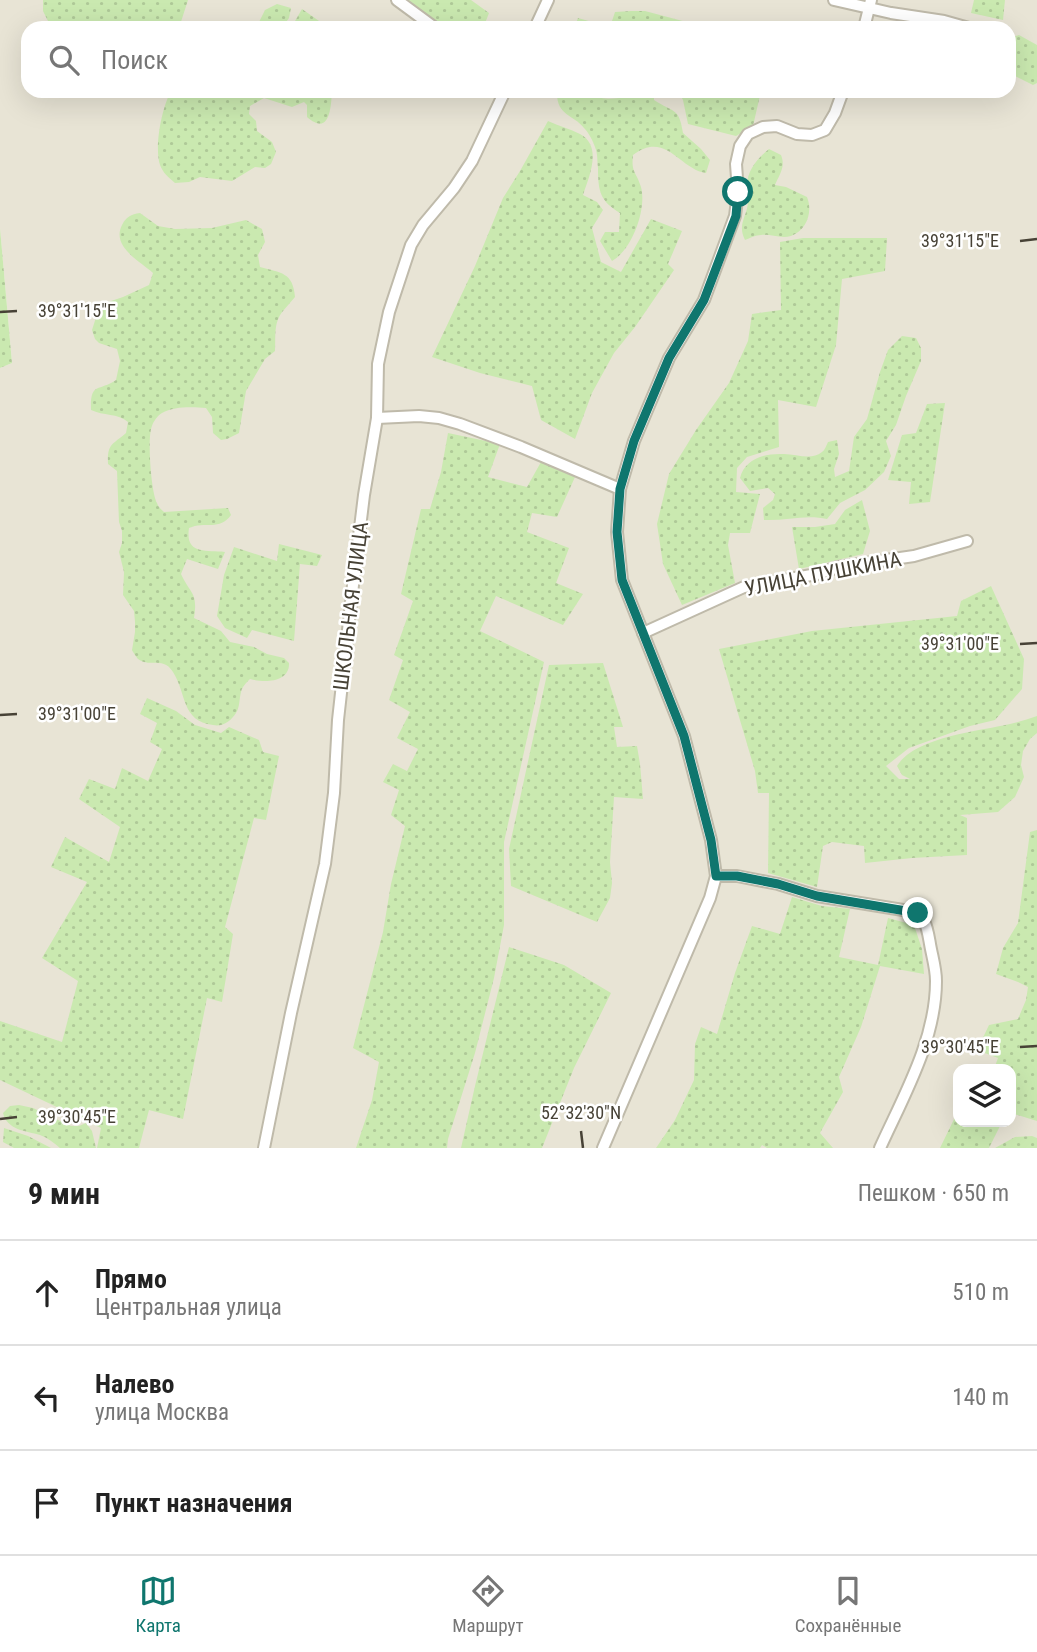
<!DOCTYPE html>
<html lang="ru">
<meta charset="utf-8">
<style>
body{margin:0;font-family:"Roboto Condensed",sans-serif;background:#f6f6f6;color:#222}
.controls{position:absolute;right:21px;bottom:21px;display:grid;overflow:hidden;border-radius:14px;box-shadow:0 7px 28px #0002}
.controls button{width:63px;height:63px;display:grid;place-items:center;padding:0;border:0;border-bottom:2px solid #e0e0e0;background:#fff;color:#222;font:35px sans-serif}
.stop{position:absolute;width:21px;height:21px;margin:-16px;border:5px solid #0f766e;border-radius:50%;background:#fff}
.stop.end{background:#0f766e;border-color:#fff;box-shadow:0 2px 7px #0008}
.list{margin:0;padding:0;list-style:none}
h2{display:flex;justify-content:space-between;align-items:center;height:91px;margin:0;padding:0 28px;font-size:30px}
h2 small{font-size:23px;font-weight:400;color:#767676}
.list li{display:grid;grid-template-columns:46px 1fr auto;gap:21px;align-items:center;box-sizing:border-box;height:105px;padding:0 28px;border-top:2px solid #e0e0e0}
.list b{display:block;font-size:26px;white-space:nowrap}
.list p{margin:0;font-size:23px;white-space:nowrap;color:#767676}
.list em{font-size:23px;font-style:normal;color:#767676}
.icon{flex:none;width:38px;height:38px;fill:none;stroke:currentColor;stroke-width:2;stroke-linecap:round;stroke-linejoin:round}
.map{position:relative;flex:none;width:1037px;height:1148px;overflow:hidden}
.search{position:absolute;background:#fff;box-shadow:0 7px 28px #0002;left:21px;right:21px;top:21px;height:77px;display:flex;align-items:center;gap:18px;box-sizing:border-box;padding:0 24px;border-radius:21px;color:#767676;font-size:26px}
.sheet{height:406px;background:#fff}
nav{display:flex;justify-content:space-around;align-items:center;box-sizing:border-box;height:98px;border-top:2px solid #e0e0e0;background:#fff;font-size:19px;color:#767676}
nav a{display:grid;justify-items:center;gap:4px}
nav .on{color:#0f766e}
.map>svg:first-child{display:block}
</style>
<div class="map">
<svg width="1037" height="1148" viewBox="0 0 1037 1148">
<defs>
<pattern id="grass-dots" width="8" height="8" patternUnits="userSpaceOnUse" patternTransform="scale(1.75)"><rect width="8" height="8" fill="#cae9b0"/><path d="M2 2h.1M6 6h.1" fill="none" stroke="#afc998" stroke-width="1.8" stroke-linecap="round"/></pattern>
</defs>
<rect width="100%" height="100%" fill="#f4f1e7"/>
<path fill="#e8e4d5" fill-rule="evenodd" d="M 0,0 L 1037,0 L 1037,1148 L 0,1148 L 0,368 L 12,363 L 0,228 ZM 28,28 L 1009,28 L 1009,91 L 28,91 ZM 958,1069 L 1011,1069 L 1011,1122 L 958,1122 Z"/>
<g fill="url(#grass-dots)">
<path d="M 43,0 L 188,0 L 179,28 L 48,28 L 49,23 L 43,11 Z"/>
<path d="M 405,0 L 471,0 L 489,13 L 484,26 L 485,28 L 443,28 Z"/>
<path d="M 974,0 L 1005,0 L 1003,20 L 971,13 Z"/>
<path d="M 277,4 L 291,8 L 289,18 L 282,28 L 247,28 L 259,22 L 265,10 Z"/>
<path d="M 302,9 L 329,28 L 291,28 Z"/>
<path d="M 631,11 L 645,11 L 709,28 L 574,28 L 578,18 L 610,27 L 615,12 Z"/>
<path d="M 1019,35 L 1037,45 L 1037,83 L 1033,85 L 1013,75 L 1009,75 L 1009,57 L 1013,37 Z"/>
<path d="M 171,91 L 332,91 C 331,107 330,137 307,117 L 307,105 L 304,102 L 292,107 L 264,98 L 250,106 L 249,114 L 256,121 L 257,131 L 272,142 L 276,152 L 271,164 L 265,168 L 255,167 L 232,181 L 200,177 L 189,182 L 175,183 C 168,177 163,173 160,165 C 154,147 162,107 171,91 Z"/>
<path d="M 557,91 L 590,91 C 596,100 608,99 619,98 L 622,91 L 657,91 L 654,95 L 654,100 C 674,113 679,107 683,133 L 701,149 L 710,160 L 706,173 C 680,170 666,130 633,155 C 631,173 636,171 641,187 C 647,209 632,250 612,261 L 600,241 L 605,232 L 619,232 L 620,213 C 600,201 598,191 598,168 C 597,161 598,154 595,147 C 593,141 589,133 584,128 C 573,114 556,116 557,91 Z"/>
<path d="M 678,91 L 761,91 L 753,126 L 736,136 L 688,124 L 683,100 Z"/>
<path d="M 548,121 C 559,126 570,129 580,134 C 603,146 589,177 583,195 L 597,202 L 603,210 L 592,228 L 601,262 L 621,272 L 651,219 L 682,231 L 668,264 L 674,270 L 635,327 L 614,353 L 592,393 L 575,439 L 541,420 L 532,386 L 480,373 L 432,357 L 475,266 L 503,198 L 520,171 Z"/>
<path d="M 769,149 L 781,155 C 786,167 779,175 775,185 L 786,187 L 807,197 C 813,212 807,230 791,236 C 781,239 771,234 761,235 C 756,235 750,238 745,240 C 737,224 747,217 748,202 C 748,197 746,191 747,186 C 747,170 758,158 769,149 Z"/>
<path d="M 140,213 L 158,226 L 175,229 L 212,228 L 246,220 L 262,229 L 265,242 L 258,255 L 260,267 C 281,273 293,272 295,297 C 291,302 287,306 283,311 C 273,323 276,337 275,351 L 265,359 L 246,391 L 239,433 L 227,439 L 221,440 L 213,433 L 212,417 L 206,408 C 193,407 174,406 162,413 C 158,415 153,422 152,426 C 147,437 151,492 157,503 C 158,507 161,509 164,512 L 228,508 L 231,515 C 220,531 205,521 189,528 C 185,555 205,550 225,552 L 218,569 L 187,559 L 181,574 C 191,595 198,592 194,618 L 221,631 L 230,642 L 254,647 L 267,654 L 284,658 L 289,663 C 290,683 264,683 250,679 C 246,683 242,687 241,692 C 239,700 240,706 236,713 C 231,721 223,727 213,725 C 181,721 187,694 173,672 C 163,656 150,668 138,659 C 138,659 132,651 132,650 L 135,632 L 135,622 L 134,611 L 123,595 L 124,572 L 119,552 L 122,543 L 122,531 L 119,522 L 117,471 L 108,464 C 107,444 112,445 126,433 L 128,422 C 118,413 103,416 91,410 C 90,382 98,392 116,380 L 120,361 L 117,349 L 99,343 L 95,339 L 92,330 L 99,308 L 102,304 L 123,297 L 149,285 L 153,273 C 140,261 111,247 122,225 C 126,217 131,214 140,213 Z"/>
<path d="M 0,228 L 12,363 L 0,368 Z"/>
<path d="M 803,238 L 887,238 L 885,271 L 842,279 L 836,345 L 816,407 L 778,400 L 779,447 L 747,457 L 737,468 L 736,492 L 760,494 L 750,533 L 730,533 L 728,545 L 735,583 L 682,605 L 663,564 L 657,524 L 669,474 L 696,430 L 729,383 L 748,341 L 752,314 L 781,310 L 780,242 Z"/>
<path d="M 902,336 L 916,338 L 921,348 L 921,361 L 906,396 L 896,425 L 886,441 L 891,456 L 884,472 L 865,490 L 840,503 L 827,519 C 806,514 786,521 764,520 L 763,508 L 773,500 L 775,494 L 768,488 L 750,491 L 740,478 C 745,458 766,453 784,454 C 797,454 811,461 822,452 C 825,450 826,446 828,442 L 837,440 L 839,454 L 834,469 L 835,477 L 849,471 L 854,437 L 867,419 L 880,372 L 888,350 Z"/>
<path d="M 945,403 L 930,502 L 909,504 L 911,482 L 888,480 L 902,435 L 916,433 L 927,404 Z"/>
<path d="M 448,433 L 500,444 L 488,477 L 527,487 L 541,462 L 575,477 L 557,517 L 532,513 L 527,532 L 569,548 L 556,583 L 583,594 L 563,625 L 496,596 L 480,631 L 544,662 L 504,842 L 504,925 L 494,978 L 475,1053 L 448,1139 L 447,1148 L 356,1148 L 372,1100 L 379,1062 L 353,1048 L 383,932 L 391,884 L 405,826 L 391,815 L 399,790 L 383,782 L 393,764 L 407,771 L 418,749 L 397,738 L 410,712 L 389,700 L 403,660 L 394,655 L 413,601 L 401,594 L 421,509 L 430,509 L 441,472 Z"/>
<path d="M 862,500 L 870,531 L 863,554 L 799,569 L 792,527 L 815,527 L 835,524 L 845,510 Z"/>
<path d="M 279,544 L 322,555 L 317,566 L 300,564 L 294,641 L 252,630 L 247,638 L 225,628 L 217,616 L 224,575 L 234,547 L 277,561 Z"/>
<path d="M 991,586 L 1024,659 L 1022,689 L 995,720 L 970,726 L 909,748 L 886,766 L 899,779 L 910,779 L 902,775 L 897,766 C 914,737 980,731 1010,724 C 1019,722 1028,719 1037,716 L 1037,733 L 1030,739 L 1023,751 L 1021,765 L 1024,777 L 1015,797 L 998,812 L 960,815 L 967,818 L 967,855 L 912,858 L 865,863 L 864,846 L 832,842 L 823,846 L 817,887 L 768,873 L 769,793 L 758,793 L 755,771 L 719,649 L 812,631 L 957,616 L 961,601 Z"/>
<path d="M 603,663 L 623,727 L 614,727 L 617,747 L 637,746 L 640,764 L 643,799 L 614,797 L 610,862 L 612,883 L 610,898 L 597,922 L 511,886 L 509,849 L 549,665 Z"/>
<path d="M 147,698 L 176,711 L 195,725 L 221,733 L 229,727 L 259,740 L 263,752 L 279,756 L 266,820 L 254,818 L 225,927 L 233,934 L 222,1002 L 207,998 L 183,1119 L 149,1110 L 139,1148 L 97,1148 L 101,1128 L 0,1080 L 0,1021 L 62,1042 L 78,981 L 42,958 L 87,882 L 51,867 L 65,837 L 109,862 L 120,827 L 79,799 L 89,779 L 115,789 L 122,768 L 148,781 L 162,749 L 150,742 L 157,723 L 140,714 Z"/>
<path d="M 1037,830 L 1037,1121 L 1011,1113 L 1011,1069 L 994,1069 L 998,1058 L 977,1050 L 989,1025 L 1018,1019 L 1026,1000 L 1028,987 L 1018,982 L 996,974 L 1003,948 L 1018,923 L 1030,832 Z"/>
<path d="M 792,897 L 822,906 L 850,909 L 839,957 L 878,965 L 888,918 L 914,925 L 922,949 L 924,974 L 880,966 L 861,1027 L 839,1077 L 843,1092 L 820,1133 L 833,1148 L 767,1148 L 762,1145 L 760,1148 L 656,1148 L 675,1120 L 694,1080 L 695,1044 L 701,1027 L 717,1034 L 735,973 L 752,926 L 780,934 Z"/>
<path d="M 509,947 L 564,965 L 611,993 L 574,1068 L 542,1148 L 461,1148 L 475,1086 Z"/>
<path d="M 19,1105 L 33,1108 L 71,1126 L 79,1126 L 86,1123 L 92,1131 L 96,1148 L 60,1148 C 54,1143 48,1138 40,1135 C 26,1131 7,1130 3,1113 L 10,1106 Z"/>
<path d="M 958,1111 L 958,1122 L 1002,1122 L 989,1148 L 940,1148 Z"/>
<path d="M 4,1128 L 28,1136 L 51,1148 L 14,1148 L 3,1142 Z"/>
<path d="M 1032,1136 L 1037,1138 L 1037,1148 L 995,1148 L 1015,1137 Z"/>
</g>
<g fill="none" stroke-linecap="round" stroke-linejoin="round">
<g stroke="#bfbaaa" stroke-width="14">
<g id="minor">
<path d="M 397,0 L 435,28"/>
<path d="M 834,0 L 891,13 L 944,21 L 969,28"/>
<path d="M 535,28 L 548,0"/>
<path d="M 864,28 L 871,0"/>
<path d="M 377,418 L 419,416 L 439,418 L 460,424 L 521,447 L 620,489"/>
<path d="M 643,633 L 744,587 L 817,574 L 838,567 L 914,556 L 967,541"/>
<path d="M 716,876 L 737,876 L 778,884 L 817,896 L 909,911 C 926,915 927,927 930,944 C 932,956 936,968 936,981 C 936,1040 904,1095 880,1148"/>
<path d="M 264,1148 L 291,1013 L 325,864 L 334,793 L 338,720 L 353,585 L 364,495 L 377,418 L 378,364 L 389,312 L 411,245 L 423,225 L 454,188 L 472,161 L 505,91"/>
<path d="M 603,1148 L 710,898 L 716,876 L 711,840 L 684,736 L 622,580 L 617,532 L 620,489 L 634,441 L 669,358 L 704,300 L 735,216 L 738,192 L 736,164 L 740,146 L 748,134 L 763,127 L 777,126 L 797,134 L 812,135 L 825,130 L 835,113 L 843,91"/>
</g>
</g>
<use href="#minor" stroke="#fff" stroke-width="10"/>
</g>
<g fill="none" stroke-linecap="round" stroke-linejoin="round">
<path stroke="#0f766e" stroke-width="9" d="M 738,192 L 736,216 L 704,300 L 669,358 L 634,441 L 620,489 L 617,532 L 622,580 L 684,736 L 711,840 L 716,876 L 737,876 L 778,884 L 817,896 L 918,913"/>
</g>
<path fill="none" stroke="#474236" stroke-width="2.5" d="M 1020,241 L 1037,239M 0,312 L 17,311M 1020,644 L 1037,643M 0,715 L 17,714M 1020,1047 L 1037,1046M 0,1119 L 17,1117M 581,1131 L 583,1148"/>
<g text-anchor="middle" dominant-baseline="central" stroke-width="5" stroke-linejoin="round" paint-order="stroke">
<g font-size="21" fill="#474236" stroke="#fff">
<text transform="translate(823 574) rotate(-11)">УЛИЦА ПУШКИНА</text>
<text transform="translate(351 606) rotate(-83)">ШКОЛЬНАЯ УЛИЦА</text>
</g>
</g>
<g font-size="18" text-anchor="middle" fill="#474236" stroke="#fff" stroke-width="5" stroke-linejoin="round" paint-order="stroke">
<text x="960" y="247">39°31'15"E</text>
<text x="77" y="317">39°31'15"E</text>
<text x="960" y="650">39°31'00"E</text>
<text x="77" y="720">39°31'00"E</text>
<text x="960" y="1053">39°30'45"E</text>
<text x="581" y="1119">52°32'30"N</text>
<text x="77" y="1123">39°30'45"E</text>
</g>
</svg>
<div class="controls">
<button><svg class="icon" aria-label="layers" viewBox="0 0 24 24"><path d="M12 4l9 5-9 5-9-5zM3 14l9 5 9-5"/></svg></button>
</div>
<div class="stop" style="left:738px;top:192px"></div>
<div class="stop end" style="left:918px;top:913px"></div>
<div class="search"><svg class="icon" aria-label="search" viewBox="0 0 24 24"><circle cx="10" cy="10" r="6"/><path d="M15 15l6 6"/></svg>Поиск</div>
</div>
<section class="sheet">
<h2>9 мин<small>Пешком · 650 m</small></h2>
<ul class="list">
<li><svg class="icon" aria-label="ahead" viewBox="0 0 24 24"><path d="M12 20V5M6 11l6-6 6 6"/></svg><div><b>Прямо</b><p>Центральная улица</p></div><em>510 m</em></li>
<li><svg class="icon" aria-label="left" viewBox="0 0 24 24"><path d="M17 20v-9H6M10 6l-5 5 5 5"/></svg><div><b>Налево</b><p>улица Москва</p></div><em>140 m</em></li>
<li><svg class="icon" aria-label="arrive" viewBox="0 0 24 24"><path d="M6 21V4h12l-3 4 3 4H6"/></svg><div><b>Пункт назначения</b></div></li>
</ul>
</section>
<nav>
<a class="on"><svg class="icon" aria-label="map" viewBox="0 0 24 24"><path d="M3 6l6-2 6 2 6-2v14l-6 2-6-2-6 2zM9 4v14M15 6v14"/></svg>Карта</a>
<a><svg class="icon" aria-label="directions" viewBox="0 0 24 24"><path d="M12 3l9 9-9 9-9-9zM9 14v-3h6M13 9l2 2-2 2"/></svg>Маршрут</a>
<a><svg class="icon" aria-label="saved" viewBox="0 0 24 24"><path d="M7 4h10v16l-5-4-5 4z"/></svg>Сохранённые</a>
</nav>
